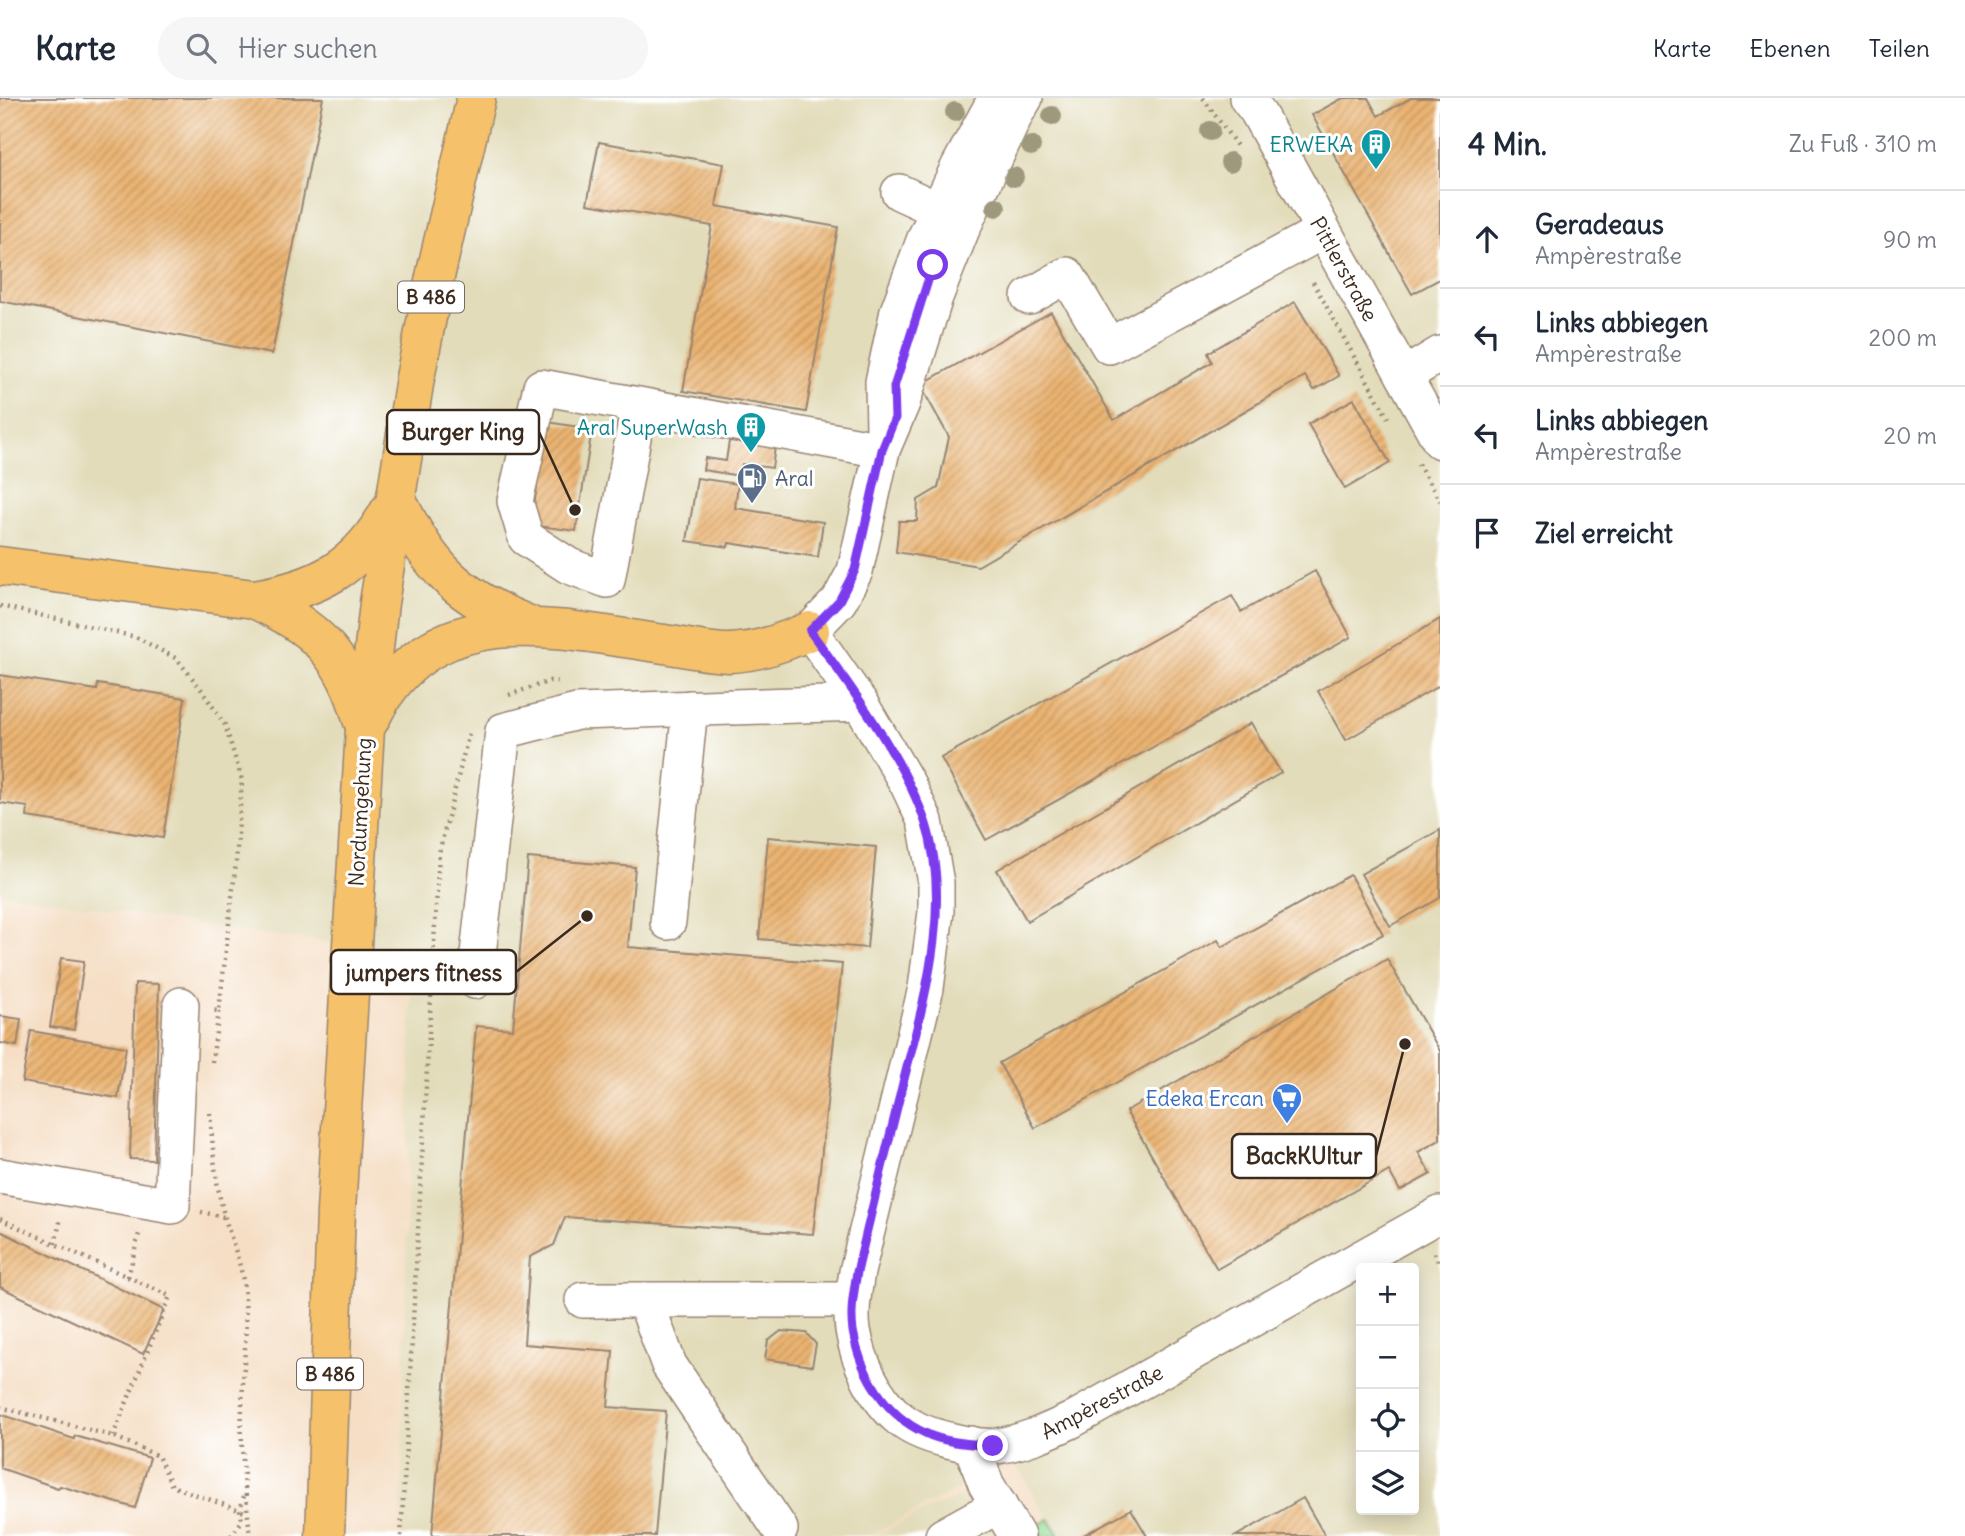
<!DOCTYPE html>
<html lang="de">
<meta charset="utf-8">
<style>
body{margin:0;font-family:Delius,sans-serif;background:#f6f6f7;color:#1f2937}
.controls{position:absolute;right:21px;bottom:21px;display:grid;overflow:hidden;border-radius:7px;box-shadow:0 4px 18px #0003}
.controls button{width:63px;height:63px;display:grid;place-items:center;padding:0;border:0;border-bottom:2px solid #e0e1e3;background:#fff;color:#1f2937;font:35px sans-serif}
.stop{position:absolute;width:21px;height:21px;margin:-16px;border:5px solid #7c3aed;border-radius:50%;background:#fff}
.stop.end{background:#7c3aed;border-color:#fff;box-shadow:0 2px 7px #0008}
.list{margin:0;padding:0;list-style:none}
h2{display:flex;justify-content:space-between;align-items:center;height:91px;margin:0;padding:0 28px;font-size:30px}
h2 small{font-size:23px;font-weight:400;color:#747a83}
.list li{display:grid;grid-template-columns:46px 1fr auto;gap:21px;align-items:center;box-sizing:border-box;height:98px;padding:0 28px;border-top:2px solid #e0e1e3}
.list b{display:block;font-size:26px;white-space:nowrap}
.list p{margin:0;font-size:23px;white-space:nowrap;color:#747a83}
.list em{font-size:23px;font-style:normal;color:#747a83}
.icon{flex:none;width:38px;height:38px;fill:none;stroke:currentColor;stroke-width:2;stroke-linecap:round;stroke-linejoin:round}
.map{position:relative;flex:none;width:1440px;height:1438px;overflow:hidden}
header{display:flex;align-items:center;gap:42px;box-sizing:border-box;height:98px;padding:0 35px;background:#fff;border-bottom:2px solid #e0e1e3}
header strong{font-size:33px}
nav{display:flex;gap:38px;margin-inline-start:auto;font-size:24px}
.search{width:490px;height:63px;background:#f6f6f7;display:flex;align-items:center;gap:18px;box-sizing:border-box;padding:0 24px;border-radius:38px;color:#747a83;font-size:26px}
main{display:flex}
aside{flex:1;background:#fff}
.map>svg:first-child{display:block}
</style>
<header>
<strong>Karte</strong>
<div class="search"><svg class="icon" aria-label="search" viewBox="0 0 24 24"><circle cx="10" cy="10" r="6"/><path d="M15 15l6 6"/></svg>Hier suchen</div>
<nav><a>Karte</a><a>Ebenen</a><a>Teilen</a></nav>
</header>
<main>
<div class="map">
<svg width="1440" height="1438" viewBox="0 0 1440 1438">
<defs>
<pattern id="building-hatch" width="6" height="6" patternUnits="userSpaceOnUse" patternTransform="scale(1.75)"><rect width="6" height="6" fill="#ebb472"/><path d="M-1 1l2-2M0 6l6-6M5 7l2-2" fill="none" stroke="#c0935d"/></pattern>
</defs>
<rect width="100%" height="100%" fill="#fff"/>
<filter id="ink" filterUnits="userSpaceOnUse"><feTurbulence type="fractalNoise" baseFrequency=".0143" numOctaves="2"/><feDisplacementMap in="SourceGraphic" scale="14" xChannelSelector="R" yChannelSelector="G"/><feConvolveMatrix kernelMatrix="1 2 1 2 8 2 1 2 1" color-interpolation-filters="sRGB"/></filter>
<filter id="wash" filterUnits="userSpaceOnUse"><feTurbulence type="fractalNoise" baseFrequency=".00686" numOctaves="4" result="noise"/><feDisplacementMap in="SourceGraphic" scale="28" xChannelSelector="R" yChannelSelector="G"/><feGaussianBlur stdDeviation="1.57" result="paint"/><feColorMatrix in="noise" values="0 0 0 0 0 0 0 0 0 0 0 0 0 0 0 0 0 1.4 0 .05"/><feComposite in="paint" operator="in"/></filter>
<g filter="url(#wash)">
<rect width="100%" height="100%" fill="#f5dec4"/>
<g fill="#e2dcba" fill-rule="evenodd">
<path d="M 0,0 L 1440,0 L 1440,1438 L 1058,1438 L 1013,1361 L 870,1438 L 401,1438 L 412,854 L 240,833 L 0,794 ZM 1361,1170 L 1414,1170 L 1414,1412 L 1361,1412 Z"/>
<path d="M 998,1385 L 1029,1438 L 875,1438 L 926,1412 Z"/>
</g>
<path fill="#98df99" stroke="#6a845c" stroke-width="2" d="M 1049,1421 L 1059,1438 L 1035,1438 L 1031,1431 Z"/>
<g id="blocks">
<g fill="url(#building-hatch)">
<path d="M 0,0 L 323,0 L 272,256 L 0,203 Z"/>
<path d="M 1343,0 L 1368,0 L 1378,18 L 1411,0 L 1440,0 L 1440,181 L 1412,196 L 1312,17 Z"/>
<path d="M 599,44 L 724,66 L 716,108 L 838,129 L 806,314 L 683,293 L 712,128 L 587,106 Z"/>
<path d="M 1295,204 L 1339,278 L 1314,292 L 1305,278 L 978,468 L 896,454 L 899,423 L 917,423 L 918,402 L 938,390 L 949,339 L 920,287 L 1051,214 L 1114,322 L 1212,264 L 1208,255 Z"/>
<path d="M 1354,301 L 1390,365 L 1345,391 L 1308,326 Z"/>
<path d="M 547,324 L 592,331 L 576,433 L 531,427 Z"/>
<path d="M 729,343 L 775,349 L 772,370 L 742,366 L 740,378 L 703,372 L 705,360 L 726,363 Z"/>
<path d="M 697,380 L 738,386 L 735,410 L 823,424 L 818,459 L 729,445 L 728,449 L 687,443 Z"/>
<path d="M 1315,473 L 1351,539 L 986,742 L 941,660 L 1232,498 L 1241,514 Z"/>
<path d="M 1440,521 L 1440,587 L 1346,642 L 1318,593 Z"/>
<path d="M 0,577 L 97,592 L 98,586 L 185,600 L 163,740 L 27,719 L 28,709 L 0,705 Z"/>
<path d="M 1251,625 L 1281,675 L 1027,823 L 997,772 Z"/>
<path d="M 1440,732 L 1440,800 L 1390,828 L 1361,776 Z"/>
<path d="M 768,739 L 876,749 L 867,850 L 759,841 Z"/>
<path d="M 528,760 L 635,769 L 628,849 L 842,866 L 813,1136 L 565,1119 L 554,1147 L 530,1159 L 524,1246 L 613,1253 L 608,1309 L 666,1313 L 655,1438 L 432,1438 L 476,928 L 513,931 Z"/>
<path d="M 1350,777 L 1383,836 L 1035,1030 L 999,965 L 1218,842 L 1222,849 Z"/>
<path d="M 61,860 L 84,863 L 74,932 L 50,929 Z"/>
<path d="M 1387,861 L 1440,953 L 1440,1042 L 1418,1054 L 1431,1076 L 1400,1093 L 1389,1073 L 1217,1171 L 1126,1013 Z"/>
<path d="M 135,885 L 159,886 L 154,1062 L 130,1061 Z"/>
<path d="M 0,918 L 21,921 L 17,948 L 0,945 Z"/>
<path d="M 31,933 L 126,949 L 118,1000 L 22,984 Z"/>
<path d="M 0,1133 L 164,1212 L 143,1256 L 0,1189 Z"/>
<path d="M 781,1233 L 806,1235 L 816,1246 L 812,1268 L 765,1261 L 768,1243 Z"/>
<path d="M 0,1316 L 74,1341 L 75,1338 L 150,1360 L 135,1410 L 60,1388 L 58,1390 L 0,1370 Z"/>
<path d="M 1303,1400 L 1325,1438 L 1236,1438 L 1277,1415 Z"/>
<path d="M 1131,1411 L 1147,1438 L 1082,1438 Z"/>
</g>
</g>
</g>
<g filter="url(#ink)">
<use href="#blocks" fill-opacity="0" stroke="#988471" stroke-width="2"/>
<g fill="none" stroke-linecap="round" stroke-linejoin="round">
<g stroke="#988471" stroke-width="38">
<g id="minor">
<path d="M 1025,0 L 1016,15 L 962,131 L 935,199 L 902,305 L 882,352 L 855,473 L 839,503 L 810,533 L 860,605 L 908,687 L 925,723 L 936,785 L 936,814 L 926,890 L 857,1174 C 854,1193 850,1213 853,1232 C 858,1263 875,1301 900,1321 C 912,1331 928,1337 944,1341 C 960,1345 980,1350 997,1348 C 1024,1344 1047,1334 1072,1322 L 1440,1116"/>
<path d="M 1247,0 L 1257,13 L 1440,343"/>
<path d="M 899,94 L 938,112 L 952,121 L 949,126"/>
<path d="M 1029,199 L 1067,177 L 1109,248 L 1323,133"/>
<path d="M 1404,278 L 1440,256"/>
<path d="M 639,307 L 607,482 L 569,468 L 526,440 L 515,403 L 541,289 L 882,352"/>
<path d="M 884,331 L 883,284 L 898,213 L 925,140 L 959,68 L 996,0"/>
<path d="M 668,824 L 690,610"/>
<path d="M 475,883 L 503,633 L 577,614 L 860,605"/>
<path d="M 0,1078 L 172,1108 L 181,907"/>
<path d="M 583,1202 L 852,1202"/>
<path d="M 645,1202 L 669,1267 L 780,1431"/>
<path d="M 971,1346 L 986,1386 L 1017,1438"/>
<path d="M 943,1438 L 999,1407"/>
</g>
</g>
<g stroke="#988471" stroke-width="41">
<g id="major">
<path d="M 396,400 C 428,469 458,499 529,527"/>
<path d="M 0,468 L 254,501 C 318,491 358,470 390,412"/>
<path d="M 254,501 C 313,527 345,557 362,621"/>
<path d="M 369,623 C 374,614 379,603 385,595 C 453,498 572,534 671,547 C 689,550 710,555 729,555 C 759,554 783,544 810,533"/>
<path d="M 325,1438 L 336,1113 L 365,631 L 379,505 L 415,280 L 435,179 L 476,0"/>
</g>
</g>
<g stroke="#988471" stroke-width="4.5" stroke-dasharray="2 5" stroke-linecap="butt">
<path d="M 1203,0 L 1237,48"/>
<path d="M 1313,184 L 1388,320"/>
<path d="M 1418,366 L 1440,403"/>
<path d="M 0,508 L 136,539 L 177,561 L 201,591 L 225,627 L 242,682 L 236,764 L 219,913 L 210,912"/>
<path d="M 509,597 L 550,583 L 561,584"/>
<path d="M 212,964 L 219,913"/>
<path d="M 210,1015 C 213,1050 215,1086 225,1120 C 231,1141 239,1160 243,1182 C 249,1225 243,1267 242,1310 C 240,1353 246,1396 250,1438"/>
<path d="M 201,1114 L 224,1119"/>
<path d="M 0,1121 L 170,1198 L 113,1338"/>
<path d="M 55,1146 L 61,1119"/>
<path d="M 1434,1155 L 1440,1167"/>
<path d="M 128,1179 L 140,1132"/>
<path d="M 0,1309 L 113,1338 L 158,1358 L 172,1388 L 247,1415"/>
<path d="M 231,1438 L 242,1423 L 240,1411 L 244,1398"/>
<path d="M 401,1438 L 439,755 L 469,635"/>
</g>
<use href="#minor" stroke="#fff" stroke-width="35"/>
<use href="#major" stroke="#f5c16b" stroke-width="38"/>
</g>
<g fill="#9e997d">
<circle cx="955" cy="14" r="10"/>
<circle cx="1052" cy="18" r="10"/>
<circle cx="1210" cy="33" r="10"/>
<circle cx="1031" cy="48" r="10"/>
<circle cx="1230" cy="64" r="10"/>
<circle cx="1014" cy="79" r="10"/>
<circle cx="996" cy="109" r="10"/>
</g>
</g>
<g fill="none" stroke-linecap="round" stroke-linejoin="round" filter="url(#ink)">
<path stroke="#7c3aed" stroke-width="9" d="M 933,167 L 894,289 L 895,320 L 882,352 L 855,472 L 839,503 L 810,533 C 849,586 903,660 925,723 C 954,810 922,908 901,993 C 886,1053 871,1114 857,1174 C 854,1193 850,1213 853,1233 C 860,1275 885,1317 925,1335 C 945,1345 971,1346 993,1348"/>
</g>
<defs>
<g id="building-pin" transform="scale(1.575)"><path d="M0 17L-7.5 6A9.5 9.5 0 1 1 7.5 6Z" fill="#0f9aa8" stroke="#fff"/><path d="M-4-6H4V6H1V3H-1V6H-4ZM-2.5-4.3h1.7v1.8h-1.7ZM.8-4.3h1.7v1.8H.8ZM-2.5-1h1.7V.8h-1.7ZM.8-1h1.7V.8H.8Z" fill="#fff"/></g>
<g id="fuel-pin" transform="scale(1.575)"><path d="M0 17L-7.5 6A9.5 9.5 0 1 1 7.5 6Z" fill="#5c6f8a" stroke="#fff"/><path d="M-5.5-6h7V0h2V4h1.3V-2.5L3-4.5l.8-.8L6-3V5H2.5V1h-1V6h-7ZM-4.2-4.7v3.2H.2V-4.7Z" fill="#fff"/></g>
<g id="supermarket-pin" transform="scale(1.575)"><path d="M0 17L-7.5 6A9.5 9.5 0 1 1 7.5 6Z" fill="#3f7fe0" stroke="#fff"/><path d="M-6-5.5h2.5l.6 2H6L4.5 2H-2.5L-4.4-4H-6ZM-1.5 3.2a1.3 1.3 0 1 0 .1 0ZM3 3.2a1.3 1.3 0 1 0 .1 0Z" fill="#fff"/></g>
</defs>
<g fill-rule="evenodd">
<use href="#building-pin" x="1376" y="46"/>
<use href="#building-pin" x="751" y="329"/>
<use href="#fuel-pin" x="752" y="380"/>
<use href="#supermarket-pin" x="1287" y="1000"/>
</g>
<g text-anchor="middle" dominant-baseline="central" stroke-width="6" stroke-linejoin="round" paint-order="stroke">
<g fill="#fff" stroke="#766a62" stroke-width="2">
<rect x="398" y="183.5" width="66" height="31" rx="5"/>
<rect x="297" y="1260.5" width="66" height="31" rx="5"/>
</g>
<g font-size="19" font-weight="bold" fill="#3b2a1e">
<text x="431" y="199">B 486</text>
<text x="330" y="1276">B 486</text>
</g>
<g font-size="21" fill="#0d838f" stroke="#fff" text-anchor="end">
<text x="1353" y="46">ERWEKA</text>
<text x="728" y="329">Aral SuperWash</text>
</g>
<g font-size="21" fill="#3b2a1e" stroke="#fff">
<text transform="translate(1344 171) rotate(61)">Pittlerstraße</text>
<text transform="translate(360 714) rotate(-87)">Nordumgehung</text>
<text transform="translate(1102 1304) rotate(-28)">Ampèrestraße</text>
</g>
<g font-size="21" fill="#4e5e75" stroke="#fff" text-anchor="start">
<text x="775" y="380">Aral</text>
</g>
<g font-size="21" fill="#366cbe" stroke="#fff" text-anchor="end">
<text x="1264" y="1000">Edeka Ercan</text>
</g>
</g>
<path fill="none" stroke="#3b2a1e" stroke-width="2.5" d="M575 412L539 334M587 818L516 874M1405 946L1376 1058"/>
<g fill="#3b2a1e" stroke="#fff" stroke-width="2.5">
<circle cx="575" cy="412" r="7"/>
<circle cx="587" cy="818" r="7"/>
<circle cx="1405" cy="946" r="7"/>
</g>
<g fill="#fff" stroke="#3b2a1e" stroke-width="2.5">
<rect x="387" y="312" width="152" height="44" rx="7"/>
<rect x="331" y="852" width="185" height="44" rx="7"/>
<rect x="1232" y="1036" width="144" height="44" rx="7"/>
</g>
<g font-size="23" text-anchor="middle" font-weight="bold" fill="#3b2a1e">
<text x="463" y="342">Burger King</text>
<text x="424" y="883">jumpers fitness</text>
<text x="1304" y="1066">BackKUltur</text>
</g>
</svg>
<div class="controls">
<button>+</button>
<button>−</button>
<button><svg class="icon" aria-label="locate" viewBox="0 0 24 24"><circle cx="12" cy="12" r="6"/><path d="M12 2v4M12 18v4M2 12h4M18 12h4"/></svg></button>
<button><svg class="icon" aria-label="layers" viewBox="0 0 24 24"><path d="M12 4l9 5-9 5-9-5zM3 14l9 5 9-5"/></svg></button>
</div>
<div class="stop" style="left:933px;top:167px"></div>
<div class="stop end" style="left:993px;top:1348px"></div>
</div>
<aside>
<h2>4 Min.<small>Zu Fuß · 310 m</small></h2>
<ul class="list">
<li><svg class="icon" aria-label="ahead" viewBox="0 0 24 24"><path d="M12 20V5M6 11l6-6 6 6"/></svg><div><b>Geradeaus</b><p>Ampèrestraße</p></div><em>90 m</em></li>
<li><svg class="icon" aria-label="left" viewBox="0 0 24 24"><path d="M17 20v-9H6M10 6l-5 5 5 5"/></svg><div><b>Links abbiegen</b><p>Ampèrestraße</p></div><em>200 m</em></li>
<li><svg class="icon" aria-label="left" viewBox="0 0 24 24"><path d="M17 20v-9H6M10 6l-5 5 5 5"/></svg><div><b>Links abbiegen</b><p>Ampèrestraße</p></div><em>20 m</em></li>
<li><svg class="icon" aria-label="arrive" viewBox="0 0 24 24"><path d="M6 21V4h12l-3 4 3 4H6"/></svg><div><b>Ziel erreicht</b></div></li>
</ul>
</aside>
</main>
